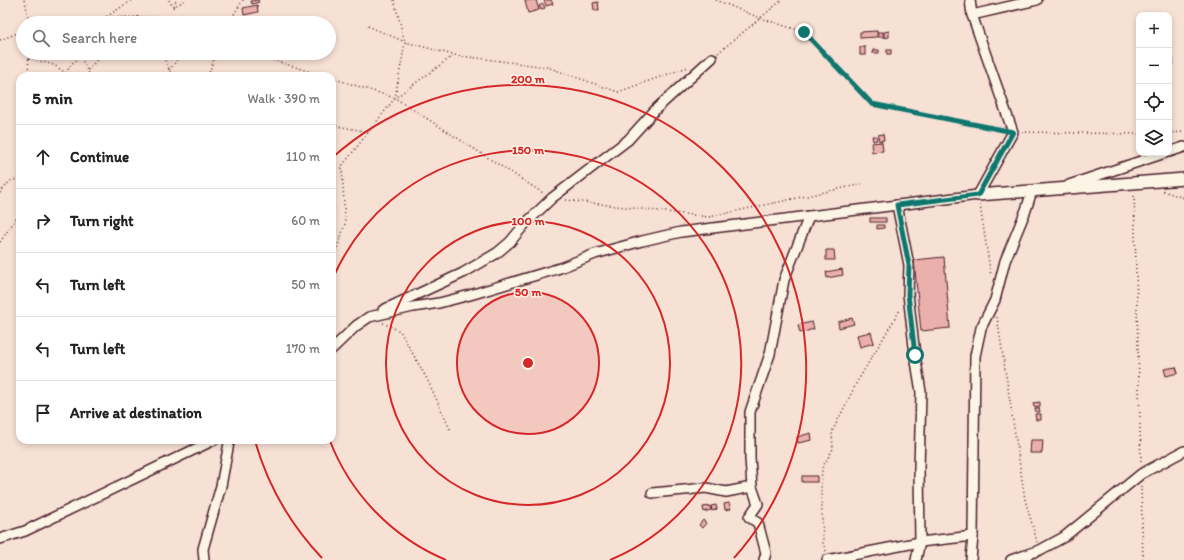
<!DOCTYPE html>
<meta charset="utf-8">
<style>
body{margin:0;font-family:Itim,sans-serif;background:#f6f6f6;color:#222}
.controls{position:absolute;right:12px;top:12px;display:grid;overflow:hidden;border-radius:8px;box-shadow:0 2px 6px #0003}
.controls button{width:36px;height:36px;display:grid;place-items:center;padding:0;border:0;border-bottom:1px solid #e0e0e0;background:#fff;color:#222;font:20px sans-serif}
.stop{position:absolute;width:12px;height:12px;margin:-9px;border:3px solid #0f766e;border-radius:50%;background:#fff}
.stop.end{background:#0f766e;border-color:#fff;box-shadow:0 1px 4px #0008}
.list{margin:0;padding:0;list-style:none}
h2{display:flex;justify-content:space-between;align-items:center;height:52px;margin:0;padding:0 16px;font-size:17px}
h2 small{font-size:13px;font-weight:400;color:#767676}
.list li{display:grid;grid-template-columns:26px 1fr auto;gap:12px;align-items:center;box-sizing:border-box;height:64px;padding:0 16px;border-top:1px solid #e0e0e0}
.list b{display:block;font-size:15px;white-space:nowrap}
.list em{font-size:13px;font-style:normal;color:#767676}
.icon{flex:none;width:22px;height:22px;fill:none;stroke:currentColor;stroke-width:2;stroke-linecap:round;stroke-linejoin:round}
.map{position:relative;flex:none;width:1184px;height:560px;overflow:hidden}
.search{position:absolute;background:#fff;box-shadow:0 2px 6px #0003;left:16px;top:16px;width:320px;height:44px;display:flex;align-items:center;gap:10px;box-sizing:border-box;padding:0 14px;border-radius:22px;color:#767676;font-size:15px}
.panel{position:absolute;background:#fff;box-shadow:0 2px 6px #0003;left:16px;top:72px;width:320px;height:372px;border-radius:12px}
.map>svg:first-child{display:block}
</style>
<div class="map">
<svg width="1184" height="560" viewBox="0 0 1184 560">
<rect width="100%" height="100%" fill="#f7e0d4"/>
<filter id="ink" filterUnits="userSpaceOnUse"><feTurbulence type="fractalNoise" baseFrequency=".025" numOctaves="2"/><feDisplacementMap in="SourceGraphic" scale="8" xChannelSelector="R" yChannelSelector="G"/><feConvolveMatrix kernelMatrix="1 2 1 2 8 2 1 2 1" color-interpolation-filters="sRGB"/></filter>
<g filter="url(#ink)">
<g fill="#ebb0ac" stroke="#4a1f2b">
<path d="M 258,0 L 259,2 L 252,4 L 251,1 Z"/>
<path d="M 530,0 L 536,0 L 539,10 L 528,13 L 525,1 Z"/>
<path d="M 544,0 L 551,0 L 553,4 L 546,6 Z"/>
<path d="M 598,2 L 599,10 L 594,10 L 593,3 Z"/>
<path d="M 543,4 L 545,8 L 541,10 L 539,6 Z"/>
<path d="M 257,5 L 258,12 L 244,15 L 243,8 Z"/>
<path d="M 877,31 L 877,37 L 860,38 L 860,32 Z"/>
<path d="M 889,31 L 889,37 L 884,38 L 884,32 Z"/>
<rect x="878" y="32" width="5" height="5"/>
<rect x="860" y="47" width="5" height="8"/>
<path d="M 873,50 L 879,50 L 879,53 L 872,53 Z"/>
<rect x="887" y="50" width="4" height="4"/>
<rect x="1169" y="58" width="4" height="6"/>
<path d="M 883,134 L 884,140 L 879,141 L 878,135 Z"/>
<path d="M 872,136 L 876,136 L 877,140 L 873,141 Z"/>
<path d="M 882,142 L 883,151 L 872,152 L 871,143 Z"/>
<rect x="870" y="218" width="16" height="4"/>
<path d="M 877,225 L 884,225 L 884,228 L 877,229 Z"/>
<path d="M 826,250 L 834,250 L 835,260 L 826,260 Z"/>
<path d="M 944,257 L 950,328 L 921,331 L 914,260 Z"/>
<path d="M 842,269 L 843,275 L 827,278 L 826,272 Z"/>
<path d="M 852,318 L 854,324 L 839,328 L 838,322 Z"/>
<path d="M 812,322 L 814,329 L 800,333 L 798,325 Z"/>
<path d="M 871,332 L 874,343 L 860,347 L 857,335 Z"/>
<path d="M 1176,367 L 1178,373 L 1166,376 L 1164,369 Z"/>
<path d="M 1040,402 L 1040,406 L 1034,407 L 1033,403 Z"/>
<path d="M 1035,408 L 1039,408 L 1040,412 L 1036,412 Z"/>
<path d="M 1035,414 L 1041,414 L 1041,420 L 1036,420 Z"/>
<path d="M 811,433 L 812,440 L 798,443 L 797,437 Z"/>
<path d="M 1031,440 L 1043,440 L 1042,453 L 1030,453 Z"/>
<rect x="802" y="476" width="15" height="6"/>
<path d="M 729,503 L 731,509 L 725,510 L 724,504 Z"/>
<path d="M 716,505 L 717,509 L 712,511 L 711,506 Z"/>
<path d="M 710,506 L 711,510 L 704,512 L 703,507 Z"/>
<path d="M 703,520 L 706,523 L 702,528 L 699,525 Z"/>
</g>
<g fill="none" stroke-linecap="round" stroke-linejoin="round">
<g stroke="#4a1f2b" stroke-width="12">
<g id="minor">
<path d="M 972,15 L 1037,0"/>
<path d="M 1169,152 L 1184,147"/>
<path d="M 1069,185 L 1165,153"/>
<path d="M 897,205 L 909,265 L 908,294 L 915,355 L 921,392 L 919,469 L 920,542 L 916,560"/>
<path d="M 383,310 L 463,273 L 497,253 L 510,242 L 525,224 L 552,198 L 628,140 L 656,109 L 712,58"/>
<path d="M 332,349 L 356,326 L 369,317 L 413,307 L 439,303 L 470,295 L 560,268 L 595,254 L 642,241 L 681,232 L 978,195 L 1013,132 L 972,15 L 970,0"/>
<path d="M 752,487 L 750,458 L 750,412 L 770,354 L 784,280 L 809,216"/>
<path d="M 652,493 L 706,488 L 726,492 L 752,487 L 758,504 L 749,517 L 758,523 L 766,553 L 764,560"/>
<path d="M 0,539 L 25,531 L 214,440"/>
<path d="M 204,560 L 203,549 L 221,486 L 229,443 L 231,440"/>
<path d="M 827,560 L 920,542 L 973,536"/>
<path d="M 971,560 L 973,536 L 975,356 L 981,328 L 995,300 L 1005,261 L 1026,210 L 1032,191"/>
<path d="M 1011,560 L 1040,550 L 1064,537 L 1141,474 L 1184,451"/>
</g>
</g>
<g stroke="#4a1f2b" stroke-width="14">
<path id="tertiary" d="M 978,195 L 1184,179"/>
</g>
<g stroke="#4a1f2b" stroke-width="1.5" stroke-dasharray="1 3" stroke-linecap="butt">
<path d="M 24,0 L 26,5 L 29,23"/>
<path d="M 169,0 L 173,7 L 186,0"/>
<path d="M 394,0 L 405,42 L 395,98"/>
<path d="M 716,0 L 760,18 L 804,32 L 872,105 L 1002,130"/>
<path d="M 174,6 L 176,0"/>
<path d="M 137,17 L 141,23"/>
<path d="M 163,17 L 163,23"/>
<path d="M 66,23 L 106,17 L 163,17 L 191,23"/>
<path d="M 102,23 L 106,17 L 132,0"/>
<path d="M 213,23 L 231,19 L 243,0"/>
<path d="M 228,23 L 231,19"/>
<path d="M 368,26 L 405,42 L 454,55 L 547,67 L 618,92 L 688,67"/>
<path d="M 0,40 L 23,31"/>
<path d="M 162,53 L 172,76"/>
<path d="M 250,53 L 324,76"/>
<path d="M 718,53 L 782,0"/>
<path d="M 29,58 L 54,65 L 70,76"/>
<path d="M 81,58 L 90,76"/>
<path d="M 88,70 L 103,53"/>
<path d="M 169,70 L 175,63 L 180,53"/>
<path d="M 66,73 L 72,63 L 87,53"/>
<path d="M 28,76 L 29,53"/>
<path d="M 208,76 L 216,53"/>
<path d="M 332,78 L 395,98 L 543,193"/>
<path d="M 332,125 L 369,132"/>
<path d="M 1022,132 L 1139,134"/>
<path d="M 1169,133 L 1184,132"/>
<path d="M 1163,191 L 1184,198"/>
<path d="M 1134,192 L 1141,464"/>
<path d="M 0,193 L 10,181 L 20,178"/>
<path d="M 566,200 L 709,217 L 862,184"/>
<path d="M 980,205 L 991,276"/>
<path d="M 0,242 L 20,213"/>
<path d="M 332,263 L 345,224 L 342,166 L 395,98 L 454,55"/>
<path d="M 997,317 L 1025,499 L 1037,542"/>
<path d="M 383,323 L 400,331 L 427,379 L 451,431"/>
<path d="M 1141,486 L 1143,560"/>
<path d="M 826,551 L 823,543 L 821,488 L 822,468 L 833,449 L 832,432 L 857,382 L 900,310"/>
</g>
<use href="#minor" stroke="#fcf5e5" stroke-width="9"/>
<use href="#tertiary" stroke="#fcf5e5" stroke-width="11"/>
</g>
</g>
<g fill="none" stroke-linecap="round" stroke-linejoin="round" filter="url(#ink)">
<path stroke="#0f766e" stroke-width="5" d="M 804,32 L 872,104 L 1013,132 L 978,195 L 897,205 L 909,265 L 908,294 L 915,355"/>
</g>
<circle cx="528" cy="363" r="71" fill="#d62828" fill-opacity=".12"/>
<g fill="none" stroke="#d62828" stroke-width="2">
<circle cx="528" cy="363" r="71"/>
<circle cx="528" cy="363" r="142"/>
<path d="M446 560A213 213 0 0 1 330 441M333 278A213 213 0 1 1 610 560"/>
<path d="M322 558A284 284 0 0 1 255 441M333 157A284 284 0 0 1 734 558"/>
</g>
<circle cx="528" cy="363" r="6" fill="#d62828" stroke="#fcf5e5" stroke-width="2"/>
<g font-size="12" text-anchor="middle" font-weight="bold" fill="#d62828" stroke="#fcf5e5" stroke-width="3" stroke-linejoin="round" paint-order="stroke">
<text x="528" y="83">200 m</text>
<text x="528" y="154">150 m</text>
<text x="528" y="225">100 m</text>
<text x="528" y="296">50 m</text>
</g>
</svg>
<div class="controls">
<button>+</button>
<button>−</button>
<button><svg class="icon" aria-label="locate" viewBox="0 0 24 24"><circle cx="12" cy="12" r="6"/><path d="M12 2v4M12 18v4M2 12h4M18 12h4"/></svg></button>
<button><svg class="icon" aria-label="layers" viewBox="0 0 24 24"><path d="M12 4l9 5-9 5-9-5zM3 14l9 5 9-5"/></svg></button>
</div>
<div class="stop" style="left:915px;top:355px"></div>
<div class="stop end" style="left:804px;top:32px"></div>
<div class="search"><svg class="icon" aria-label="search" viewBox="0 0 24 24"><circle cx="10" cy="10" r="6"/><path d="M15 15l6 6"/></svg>Search here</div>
<section class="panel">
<h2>5 min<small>Walk · 390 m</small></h2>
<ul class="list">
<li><svg class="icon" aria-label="ahead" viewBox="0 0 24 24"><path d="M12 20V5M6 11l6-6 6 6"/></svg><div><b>Continue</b></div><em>110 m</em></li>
<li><svg class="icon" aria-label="right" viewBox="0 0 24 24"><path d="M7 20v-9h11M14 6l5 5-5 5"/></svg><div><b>Turn right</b></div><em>60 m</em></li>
<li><svg class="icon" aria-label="left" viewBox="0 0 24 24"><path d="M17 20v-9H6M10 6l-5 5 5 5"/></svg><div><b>Turn left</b></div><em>50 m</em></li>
<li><svg class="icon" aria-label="left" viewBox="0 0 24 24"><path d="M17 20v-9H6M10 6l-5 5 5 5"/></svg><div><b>Turn left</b></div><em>170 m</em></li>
<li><svg class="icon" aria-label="arrive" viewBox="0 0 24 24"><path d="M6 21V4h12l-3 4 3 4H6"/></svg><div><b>Arrive at destination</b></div></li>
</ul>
</section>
</div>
